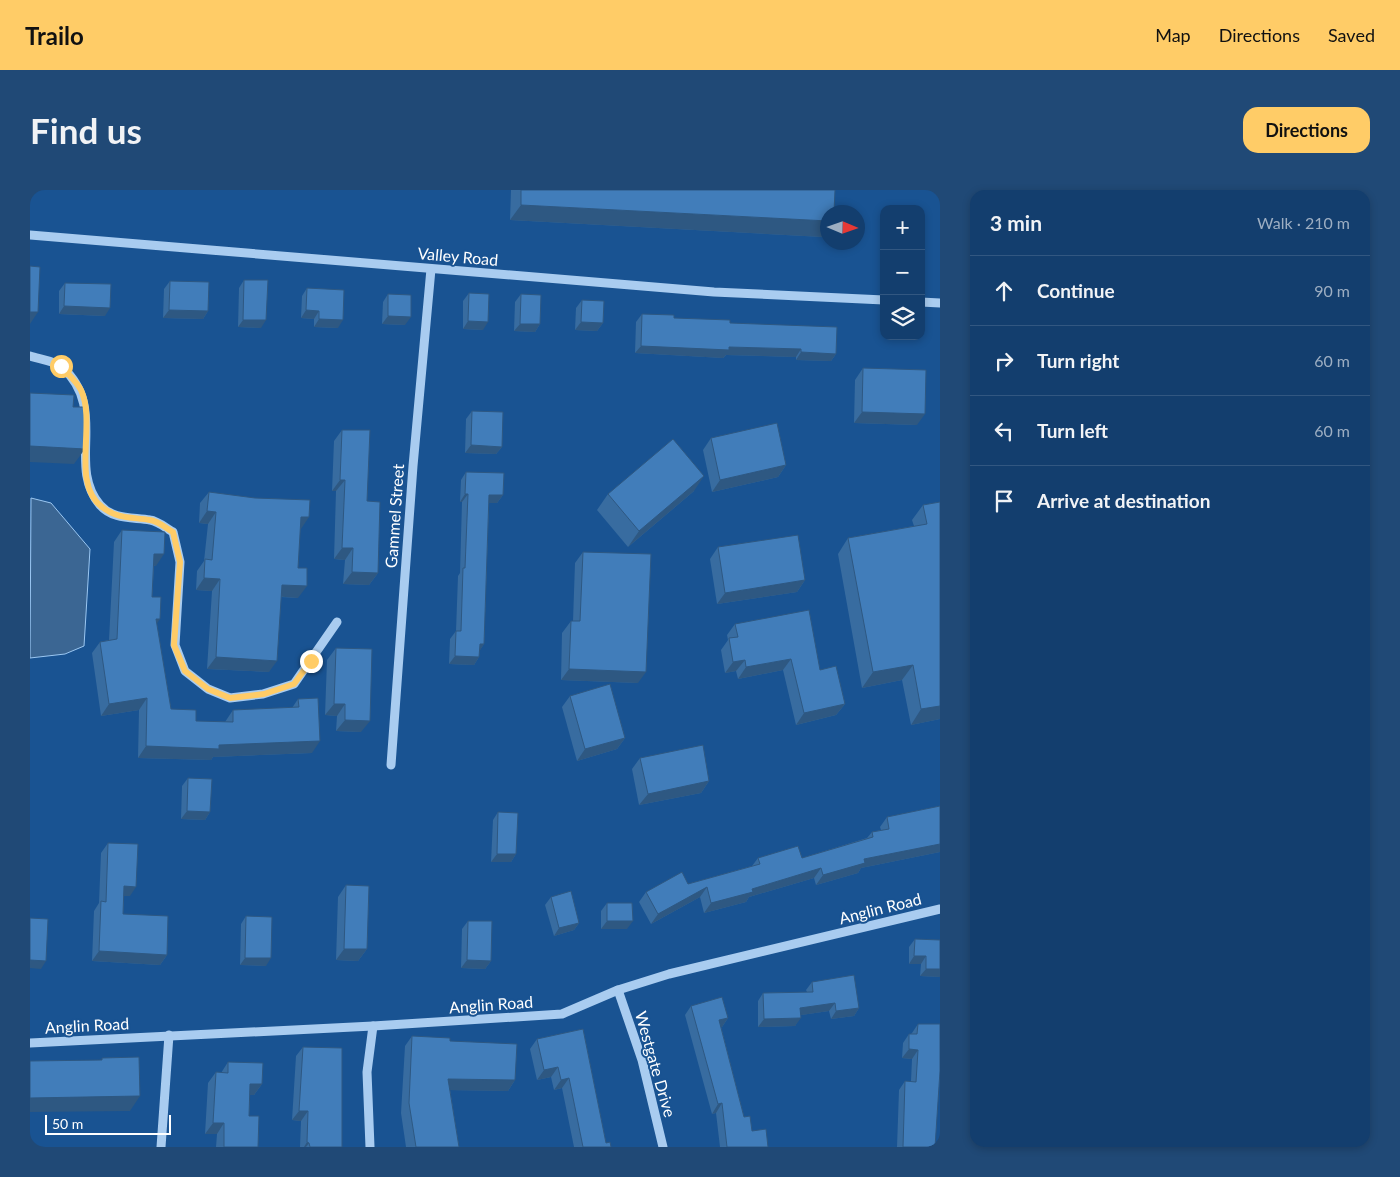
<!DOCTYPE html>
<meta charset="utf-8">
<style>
body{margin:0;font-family:Lato,sans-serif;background:#204976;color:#f1f3f6}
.controls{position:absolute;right:15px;top:15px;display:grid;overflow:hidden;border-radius:10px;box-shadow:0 2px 8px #0003}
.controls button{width:45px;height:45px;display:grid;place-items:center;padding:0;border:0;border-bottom:1px solid #325781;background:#133e6e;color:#f1f3f6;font:25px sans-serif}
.compass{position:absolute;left:790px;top:15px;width:45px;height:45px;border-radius:50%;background:#133e6e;box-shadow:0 2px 8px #0003;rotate:92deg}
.scale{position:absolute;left:15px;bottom:12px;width:126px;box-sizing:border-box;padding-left:5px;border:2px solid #fff;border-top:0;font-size:14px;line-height:18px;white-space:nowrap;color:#fff;-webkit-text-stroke:4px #195392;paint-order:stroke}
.stop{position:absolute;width:15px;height:15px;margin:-11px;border:4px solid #ffcc67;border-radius:50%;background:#fff}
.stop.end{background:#ffcc67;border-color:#fff;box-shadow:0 1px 5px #0008}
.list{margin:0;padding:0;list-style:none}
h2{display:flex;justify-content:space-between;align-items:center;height:65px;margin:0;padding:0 20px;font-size:21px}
h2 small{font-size:16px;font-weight:400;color:#9daec2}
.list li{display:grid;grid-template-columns:32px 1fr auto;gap:15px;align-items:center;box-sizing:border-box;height:70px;padding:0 20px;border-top:1px solid #325781}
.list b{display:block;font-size:19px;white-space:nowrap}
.list em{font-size:16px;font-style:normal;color:#9daec2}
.icon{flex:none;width:28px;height:28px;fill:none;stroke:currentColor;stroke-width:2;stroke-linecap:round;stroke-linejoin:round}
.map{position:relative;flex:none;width:910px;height:957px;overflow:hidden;border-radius:15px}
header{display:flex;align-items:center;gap:30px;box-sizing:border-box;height:70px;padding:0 25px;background:#ffcc67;color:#111}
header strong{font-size:24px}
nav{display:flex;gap:28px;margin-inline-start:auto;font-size:18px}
.intro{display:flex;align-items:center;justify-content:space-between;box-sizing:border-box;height:120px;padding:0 30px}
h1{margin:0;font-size:35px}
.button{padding:12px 22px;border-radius:15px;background:#ffcc67;color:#111;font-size:18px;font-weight:700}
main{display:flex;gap:30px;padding:0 30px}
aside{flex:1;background:#133e6e;border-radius:15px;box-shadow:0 2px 8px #0003}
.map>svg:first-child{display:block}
</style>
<header>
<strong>Trailo</strong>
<nav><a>Map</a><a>Directions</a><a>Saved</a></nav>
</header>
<div class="intro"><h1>Find us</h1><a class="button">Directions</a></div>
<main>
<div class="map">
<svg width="910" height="957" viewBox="0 0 910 957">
<rect width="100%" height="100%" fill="#195392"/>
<path fill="#3b6693" stroke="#9bc7f2" d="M 1,308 L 21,313 L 60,359 L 54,456 L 35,464 L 0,468 Z"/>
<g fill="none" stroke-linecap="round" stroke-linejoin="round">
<g stroke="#a9ccf0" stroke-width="9">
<path d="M 0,45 L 684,102 L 854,110"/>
<path d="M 891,112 L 910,113"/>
<path d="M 0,166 C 9,169 25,171 32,177 C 79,219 36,275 70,315 C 83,330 103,327 120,330 C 128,331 136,338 143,342 L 150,372 L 145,455 L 155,481 L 178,499 L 200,508 L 233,504 L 264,494 L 307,432"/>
<path d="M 361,575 L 383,276 L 401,79"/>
<path d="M 588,800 L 612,870 L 633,957"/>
<path d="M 0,853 L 343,836 L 532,824 L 588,800 L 639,784 L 910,719"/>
<path d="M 131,957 L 139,845"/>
<path d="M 340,957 L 337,882 L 343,836"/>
</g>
</g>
<g fill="#386ca0">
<path d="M 481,0 L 805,0 L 798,31 L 798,40 L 793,47 L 480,30 Z"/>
<path d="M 214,90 L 231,138 L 208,137 L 209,98 Z"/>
<path d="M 140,91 L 178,121 L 173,129 L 133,128 L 134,99 Z"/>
<path d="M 35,93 L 75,126 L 29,124 L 29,101 Z"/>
<path d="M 277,98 L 308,138 L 284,137 L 284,129 L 271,128 L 272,106 Z"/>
<path d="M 439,103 L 453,140 L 433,139 L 433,111 Z"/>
<path d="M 358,104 L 375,135 L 352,134 L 353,112 Z"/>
<path d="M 491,104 L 510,134 L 505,142 L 484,141 L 485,112 Z"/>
<path d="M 552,110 L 573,133 L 567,141 L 545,140 L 546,118 Z"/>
<path d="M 612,124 L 644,128 L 700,133 L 806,164 L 801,171 L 766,170 L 766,167 L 696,165 L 693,168 L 605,163 L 606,132 Z"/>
<path d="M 833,178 L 887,235 L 824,233 L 825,190 Z"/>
<path d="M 442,221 L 472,257 L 466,264 L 435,263 L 436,229 Z"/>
<path d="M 312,240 L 337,311 L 348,383 L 339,395 L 313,394 L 315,370 L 304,369 L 306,301 L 302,301 L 304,251 Z"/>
<path d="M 681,248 L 756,275 L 748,287 L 682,302 L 673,260 Z"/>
<path d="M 436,282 L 473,305 L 467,313 L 459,313 L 454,454 L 449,461 L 449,467 L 444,475 L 419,474 L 420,449 L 426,441 L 428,386 L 430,383 L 432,312 L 430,312 L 431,290 Z"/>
<path d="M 664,301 L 598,357 L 567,320 L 578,304 Z"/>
<path d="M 179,302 L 271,339 L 270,339 L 268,378 L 268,408 L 251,407 L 239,482 L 177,479 L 182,401 L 166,400 L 167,381 L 174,371 L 178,334 L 169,333 L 170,313 Z"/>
<path d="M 910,312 L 910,529 L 881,535 L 872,490 L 832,498 L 808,364 L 818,348 L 884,336 L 882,330 L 893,315 Z"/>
<path d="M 92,340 L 126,376 L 124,376 L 122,407 L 141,519 L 166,531 L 195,532 L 203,520 L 262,518 L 268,509 L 282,563 L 183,567 L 181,570 L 108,568 L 109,520 L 71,526 L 62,463 L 70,452 L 79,450 L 84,352 Z"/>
<path d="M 688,357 L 775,390 L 767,402 L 687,414 L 680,369 Z"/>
<path d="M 553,362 L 608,493 L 531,490 L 532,443 L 541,431 L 543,431 L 545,373 Z"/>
<path d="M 705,434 L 790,480 L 815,514 L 806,525 L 766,535 L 753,480 L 708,489 L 706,481 L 695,483 L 691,460 L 698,450 L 697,445 Z"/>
<path d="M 306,458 L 331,542 L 306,541 L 307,526 L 295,525 L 297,470 Z"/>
<path d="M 540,506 L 595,548 L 587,559 L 547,571 L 532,517 Z"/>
<path d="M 610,568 L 679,591 L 671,603 L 609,615 L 602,579 Z"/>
<path d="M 158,588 L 180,622 L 175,630 L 151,629 L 152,596 Z"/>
<path d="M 910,616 L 910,662 L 831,678 L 828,683 L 786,695 L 784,688 L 719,707 L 716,712 L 674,723 L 670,707 L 621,734 L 609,712 L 616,702 L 658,694 L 722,676 L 728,668 L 772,668 L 837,648 L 842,642 L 851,640 L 850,637 L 857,627 Z"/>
<path d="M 468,622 L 486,664 L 481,672 L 461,672 L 463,630 Z"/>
<path d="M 78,653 L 100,706 L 94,706 L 93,724 L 137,765 L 130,775 L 62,771 L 64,721 L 69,713 L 71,663 Z"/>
<path d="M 316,695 L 337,759 L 328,771 L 306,770 L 308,707 Z"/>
<path d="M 521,707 L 549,733 L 544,740 L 524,746 L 515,715 Z"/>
<path d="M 577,713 L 597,739 L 571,739 L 571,721 Z"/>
<path d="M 216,726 L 236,776 L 210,775 L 211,734 Z"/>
<path d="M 438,731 L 461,771 L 455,779 L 431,778 L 432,739 Z"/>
<path d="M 885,749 L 910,787 L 890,786 L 891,774 L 879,774 L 879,757 Z"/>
<path d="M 782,792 L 829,818 L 824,826 L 801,829 L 799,821 L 771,825 L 765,836 L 728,837 L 728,811 L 733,803 L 777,802 L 776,800 Z"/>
<path d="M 661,816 L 698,828 L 692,837 L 691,837 L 714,927 L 722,941 L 738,957 L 690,957 L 686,923 L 682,924 L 655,825 Z"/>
<path d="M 888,834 L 905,957 L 867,957 L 869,900 L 875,891 L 881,891 L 882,869 L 872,868 L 873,853 L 879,844 L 881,844 L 882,843 Z"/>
<path d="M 553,839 L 576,953 L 581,957 L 544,957 L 532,898 L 524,900 L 521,887 L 507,890 L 500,859 L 507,849 Z"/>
<path d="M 382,846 L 420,851 L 485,890 L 478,901 L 420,900 L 429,957 L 376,957 L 371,923 L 375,856 Z"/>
<path d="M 273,857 L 312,957 L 270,957 L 271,931 L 262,930 L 266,866 Z"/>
<path d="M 198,872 L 232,894 L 224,905 L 220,905 L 219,926 L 228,957 L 186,957 L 187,944 L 175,944 L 178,893 L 186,882 L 191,883 Z"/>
</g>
<g fill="#2e5882">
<path d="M 491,15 L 798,31 L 798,40 L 793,47 L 480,30 Z"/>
<path d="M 34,116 L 80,118 L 75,126 L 29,124 Z"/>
<path d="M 139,120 L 178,121 L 173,129 L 133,128 Z"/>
<path d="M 276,120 L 289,121 L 284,129 L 271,128 Z"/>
<path d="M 0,122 L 8,122 L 0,134 Z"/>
<path d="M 358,126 L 381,127 L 375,135 L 352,134 Z"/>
<path d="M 289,129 L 313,130 L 308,138 L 284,137 Z"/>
<path d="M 213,130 L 236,130 L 231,138 L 208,137 Z"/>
<path d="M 438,131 L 458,132 L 453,140 L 433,139 Z"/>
<path d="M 551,132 L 573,133 L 567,141 L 545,140 Z"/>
<path d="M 490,134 L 510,134 L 505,142 L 484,141 Z"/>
<path d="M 611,156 L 699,157 L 771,159 L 766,167 L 696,165 L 693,168 L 605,163 Z"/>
<path d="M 771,162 L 806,164 L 801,171 L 766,170 Z"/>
<path d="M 832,222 L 895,224 L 887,235 L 824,233 Z"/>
<path d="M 441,255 L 472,257 L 466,264 L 435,263 Z"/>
<path d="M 0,256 L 55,259 L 44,274 L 0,272 Z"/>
<path d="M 756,275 L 748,287 L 682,302 L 690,290 Z"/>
<path d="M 674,286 L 664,301 L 598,357 L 609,341 Z"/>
<path d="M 310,290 L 315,290 L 306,301 L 302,301 Z"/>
<path d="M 435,304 L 438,304 L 432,312 L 430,312 Z"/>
<path d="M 459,305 L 473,305 L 467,313 L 454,313 Z"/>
<path d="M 177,321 L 186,322 L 178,334 L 169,333 Z"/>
<path d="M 271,327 L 279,327 L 271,339 L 263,339 Z"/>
<path d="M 312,358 L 323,358 L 315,370 L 304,369 Z"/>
<path d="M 124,364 L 134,364 L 126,376 L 116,375 Z"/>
<path d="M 322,382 L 348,383 L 339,395 L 313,394 Z"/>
<path d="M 174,388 L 190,389 L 182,401 L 166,400 Z"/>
<path d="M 775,390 L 767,402 L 687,414 L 695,403 Z"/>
<path d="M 252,395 L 277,396 L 268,408 L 243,406 Z"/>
<path d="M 126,429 L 130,429 L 122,441 Z"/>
<path d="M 450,454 L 454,454 L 449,462 Z"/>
<path d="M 425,466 L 449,467 L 444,475 L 419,474 Z"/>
<path d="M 186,467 L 247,471 L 239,482 L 177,479 Z"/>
<path d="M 761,469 L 753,480 L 708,489 L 716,477 Z"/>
<path d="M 715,470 L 706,481 L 695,483 L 703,472 Z"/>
<path d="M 883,475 L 872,490 L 832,498 L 843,482 Z"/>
<path d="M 539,479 L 616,482 L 608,493 L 531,490 Z"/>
<path d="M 117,508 L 109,520 L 71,526 L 79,514 Z"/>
<path d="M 304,514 L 315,514 L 307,526 L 295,525 Z"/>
<path d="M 815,514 L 806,525 L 766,535 L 774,523 Z"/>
<path d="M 910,516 L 910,529 L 881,535 L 891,519 Z"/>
<path d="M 315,530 L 340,531 L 331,542 L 306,541 Z"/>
<path d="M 595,548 L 587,559 L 547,571 L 555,559 Z"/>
<path d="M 290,551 L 282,563 L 183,567 L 181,570 L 108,568 L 116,556 L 189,555 Z"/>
<path d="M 679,591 L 671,603 L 609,615 L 618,604 Z"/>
<path d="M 157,621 L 180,622 L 175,630 L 151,629 Z"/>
<path d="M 910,654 L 910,662 L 831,678 L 828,683 L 786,695 L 793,685 L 834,669 Z"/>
<path d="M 467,664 L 486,664 L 481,672 L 461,672 Z"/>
<path d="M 791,678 L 784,688 L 719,707 L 716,712 L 674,723 L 681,713 L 722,699 Z"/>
<path d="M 94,696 L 106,697 L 100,706 L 88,706 Z"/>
<path d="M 677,697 L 670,707 L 621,734 L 628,724 Z"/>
<path d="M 577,731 L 603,731 L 597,739 L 571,739 Z"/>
<path d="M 549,733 L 544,740 L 524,746 L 529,738 Z"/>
<path d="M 314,759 L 337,759 L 328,771 L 306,770 Z"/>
<path d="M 69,761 L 137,765 L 130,775 L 62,771 Z"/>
<path d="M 884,766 L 896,766 L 891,774 L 879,774 Z"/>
<path d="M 215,768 L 241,768 L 236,776 L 210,775 Z"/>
<path d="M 0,770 L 16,771 L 11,779 L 0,778 Z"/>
<path d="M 437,770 L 461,771 L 455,779 L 431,778 Z"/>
<path d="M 896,779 L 910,779 L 910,787 L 890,786 Z"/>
<path d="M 805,813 L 799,821 L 765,826 L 770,818 Z"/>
<path d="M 829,818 L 824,826 L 801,829 L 806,821 Z"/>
<path d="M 698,828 L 692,837 L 682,839 L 689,830 Z"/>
<path d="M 771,828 L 765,836 L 728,837 L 734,829 Z"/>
<path d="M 879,859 L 888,860 L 882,869 L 872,868 Z"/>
<path d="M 528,877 L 521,887 L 507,890 L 514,880 Z"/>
<path d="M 539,888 L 532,898 L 524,900 L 531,890 Z"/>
<path d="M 418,889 L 485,890 L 478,901 L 410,900 Z"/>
<path d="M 220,894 L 232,894 L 224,905 L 213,905 Z"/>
<path d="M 110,906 L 100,921 L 0,922 L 0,908 Z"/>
<path d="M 692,913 L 686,923 L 682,924 L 688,914 Z"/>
<path d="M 269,921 L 278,921 L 271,931 L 262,930 Z"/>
<path d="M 183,933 L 194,933 L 187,944 L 175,944 Z"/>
<path d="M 277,952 L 279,953 L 276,957 L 274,957 Z"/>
</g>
<g fill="#417dba" stroke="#2e5882">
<path d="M 491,0 L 805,0 L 804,22 L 798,22 L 798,31 L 491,15 Z"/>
<path d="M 0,76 L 10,77 L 8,122 L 0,122 Z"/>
<path d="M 214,90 L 238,90 L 236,130 L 213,130 Z"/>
<path d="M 140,91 L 179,92 L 178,121 L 139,120 Z"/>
<path d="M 35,93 L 81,94 L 80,118 L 34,116 Z"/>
<path d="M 277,98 L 314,100 L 313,130 L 289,129 L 289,121 L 276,120 Z"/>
<path d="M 439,103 L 459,104 L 458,132 L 438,131 Z"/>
<path d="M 358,104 L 381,105 L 381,127 L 358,126 Z"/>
<path d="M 491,104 L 511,105 L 510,134 L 490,134 Z"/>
<path d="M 552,110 L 574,111 L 573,133 L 551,132 Z"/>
<path d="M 612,124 L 644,125 L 644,128 L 700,130 L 700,133 L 807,137 L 806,164 L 771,162 L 771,159 L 699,157 L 699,160 L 611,156 Z"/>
<path d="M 833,178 L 896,180 L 895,224 L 832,222 Z"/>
<path d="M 0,203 L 44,205 L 43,217 L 57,217 L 55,259 L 0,256 Z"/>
<path d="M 442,221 L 473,222 L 472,257 L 441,255 Z"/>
<path d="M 747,233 L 756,275 L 690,290 L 681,248 Z"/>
<path d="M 312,240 L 340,240 L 337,311 L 350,312 L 348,383 L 322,382 L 323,358 L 312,358 L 315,290 L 310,290 Z"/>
<path d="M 643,249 L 674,286 L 609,341 L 578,304 Z"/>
<path d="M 436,282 L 474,283 L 473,305 L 459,305 L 454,454 L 450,454 L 449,467 L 425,466 L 426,441 L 431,441 L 433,378 L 435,378 L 438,304 L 435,304 Z"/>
<path d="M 179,302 L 225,308 L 280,310 L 279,327 L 271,327 L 268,378 L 277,378 L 277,396 L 252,395 L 247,471 L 186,467 L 190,389 L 174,388 L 175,369 L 182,370 L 186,322 L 177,321 Z"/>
<path d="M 910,312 L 910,516 L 891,519 L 883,475 L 843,482 L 818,348 L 897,334 L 893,315 Z"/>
<path d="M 92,340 L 135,342 L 134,364 L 124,364 L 122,407 L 131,407 L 130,429 L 126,429 L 141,519 L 166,520 L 166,531 L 203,532 L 203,520 L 269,517 L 268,509 L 288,508 L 290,551 L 189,555 L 189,559 L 116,556 L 117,508 L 79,514 L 70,452 L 87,449 Z"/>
<path d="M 768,345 L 775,390 L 695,403 L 688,357 Z"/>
<path d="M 553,362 L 621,364 L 616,482 L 539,479 L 541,431 L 550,431 Z"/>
<path d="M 779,420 L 790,480 L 806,476 L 815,514 L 774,523 L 761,469 L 716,477 L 715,470 L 703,472 L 699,448 L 708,447 L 705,434 Z"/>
<path d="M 306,458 L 342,459 L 340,531 L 315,530 L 315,514 L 304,514 Z"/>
<path d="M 580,494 L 595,548 L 555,559 L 540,506 Z"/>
<path d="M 673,555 L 679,591 L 618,604 L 610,568 Z"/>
<path d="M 158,588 L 182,589 L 180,622 L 157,621 Z"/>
<path d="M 910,616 L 910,654 L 834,669 L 835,673 L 793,685 L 791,678 L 722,699 L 723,702 L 681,713 L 677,697 L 628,724 L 616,702 L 652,682 L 658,694 L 730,674 L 728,668 L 768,656 L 772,668 L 843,647 L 842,642 L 859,639 L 857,627 Z"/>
<path d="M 468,622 L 488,623 L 486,664 L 467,664 Z"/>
<path d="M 78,653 L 108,654 L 106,697 L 94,696 L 93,724 L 138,726 L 137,765 L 69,761 L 71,711 L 76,712 Z"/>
<path d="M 316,695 L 339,696 L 337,759 L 314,759 Z"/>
<path d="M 541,701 L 549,733 L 529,738 L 521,707 Z"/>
<path d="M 577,713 L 602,713 L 603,731 L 577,731 Z"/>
<path d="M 216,726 L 242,727 L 241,768 L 215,768 Z"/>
<path d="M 0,728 L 18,729 L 16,771 L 0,770 Z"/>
<path d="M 438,731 L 462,731 L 461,771 L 437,770 Z"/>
<path d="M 885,749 L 910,750 L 910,779 L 896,779 L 896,766 L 884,766 Z"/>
<path d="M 824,785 L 829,818 L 806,821 L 805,813 L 770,818 L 771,828 L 734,829 L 733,803 L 783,802 L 782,792 Z"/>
<path d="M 692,807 L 698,828 L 689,830 L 714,927 L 720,926 L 722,941 L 736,939 L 738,957 L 697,957 L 692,913 L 688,914 L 661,816 Z"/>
<path d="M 888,834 L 910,834 L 910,881 L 905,957 L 873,957 L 875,891 L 886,892 L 888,860 L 879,859 L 879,844 L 887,844 Z"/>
<path d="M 553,839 L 576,953 L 580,952 L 581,957 L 553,957 L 539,888 L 531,890 L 528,877 L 514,880 L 507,849 Z"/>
<path d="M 382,846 L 420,848 L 420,851 L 487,854 L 485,890 L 418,889 L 429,957 L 386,957 L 379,913 Z"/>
<path d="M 273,857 L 312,858 L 312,957 L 280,957 L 279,953 L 277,952 L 278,921 L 269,921 Z"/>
<path d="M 109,867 L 110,906 L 0,908 L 0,871 L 72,870 L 72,868 Z"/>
<path d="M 198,872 L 233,873 L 232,894 L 220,894 L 219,926 L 229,926 L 228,957 L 194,957 L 194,933 L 183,933 L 186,882 L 198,883 Z"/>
</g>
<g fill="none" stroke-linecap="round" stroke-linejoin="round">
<path stroke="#ffcc67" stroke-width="6" d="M 31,176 C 37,183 47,192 51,200 C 67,234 40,293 72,317 C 87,329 102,327 120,330 C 128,331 136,338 143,342 L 150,372 L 144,455 L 155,481 L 178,499 L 200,508 L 234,504 L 264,494 L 281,471"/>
</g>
<g text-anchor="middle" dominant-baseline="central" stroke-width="4" stroke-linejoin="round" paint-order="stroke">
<g font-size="16" fill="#fff" stroke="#195392">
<text transform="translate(428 66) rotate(5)">Valley Road</text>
<text transform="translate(364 326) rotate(-86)">Gammel Street</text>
<text transform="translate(850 718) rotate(-14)">Anglin Road</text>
<text transform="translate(461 814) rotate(-4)">Anglin Road</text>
<text transform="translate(57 835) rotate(-3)">Anglin Road</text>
<text transform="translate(626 874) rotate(74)">Westgate Drive</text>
</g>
</g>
</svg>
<div class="controls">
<button>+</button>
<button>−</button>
<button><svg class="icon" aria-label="layers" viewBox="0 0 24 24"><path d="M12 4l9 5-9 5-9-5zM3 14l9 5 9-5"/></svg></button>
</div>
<svg class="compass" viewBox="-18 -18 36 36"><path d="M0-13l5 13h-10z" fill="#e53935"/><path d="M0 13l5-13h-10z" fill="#9daec2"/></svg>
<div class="scale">50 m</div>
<div class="stop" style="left:31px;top:176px"></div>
<div class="stop end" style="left:281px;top:471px"></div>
</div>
<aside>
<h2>3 min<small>Walk · 210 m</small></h2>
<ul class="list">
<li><svg class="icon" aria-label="ahead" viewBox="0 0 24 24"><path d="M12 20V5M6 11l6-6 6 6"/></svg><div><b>Continue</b></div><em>90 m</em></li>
<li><svg class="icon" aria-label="right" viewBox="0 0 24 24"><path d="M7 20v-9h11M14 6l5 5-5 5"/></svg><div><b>Turn right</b></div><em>60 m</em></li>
<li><svg class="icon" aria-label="left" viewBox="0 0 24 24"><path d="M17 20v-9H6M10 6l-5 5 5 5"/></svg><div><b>Turn left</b></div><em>60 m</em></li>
<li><svg class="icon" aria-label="arrive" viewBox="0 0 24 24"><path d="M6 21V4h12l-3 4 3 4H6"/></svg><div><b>Arrive at destination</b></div></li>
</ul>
</aside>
</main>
